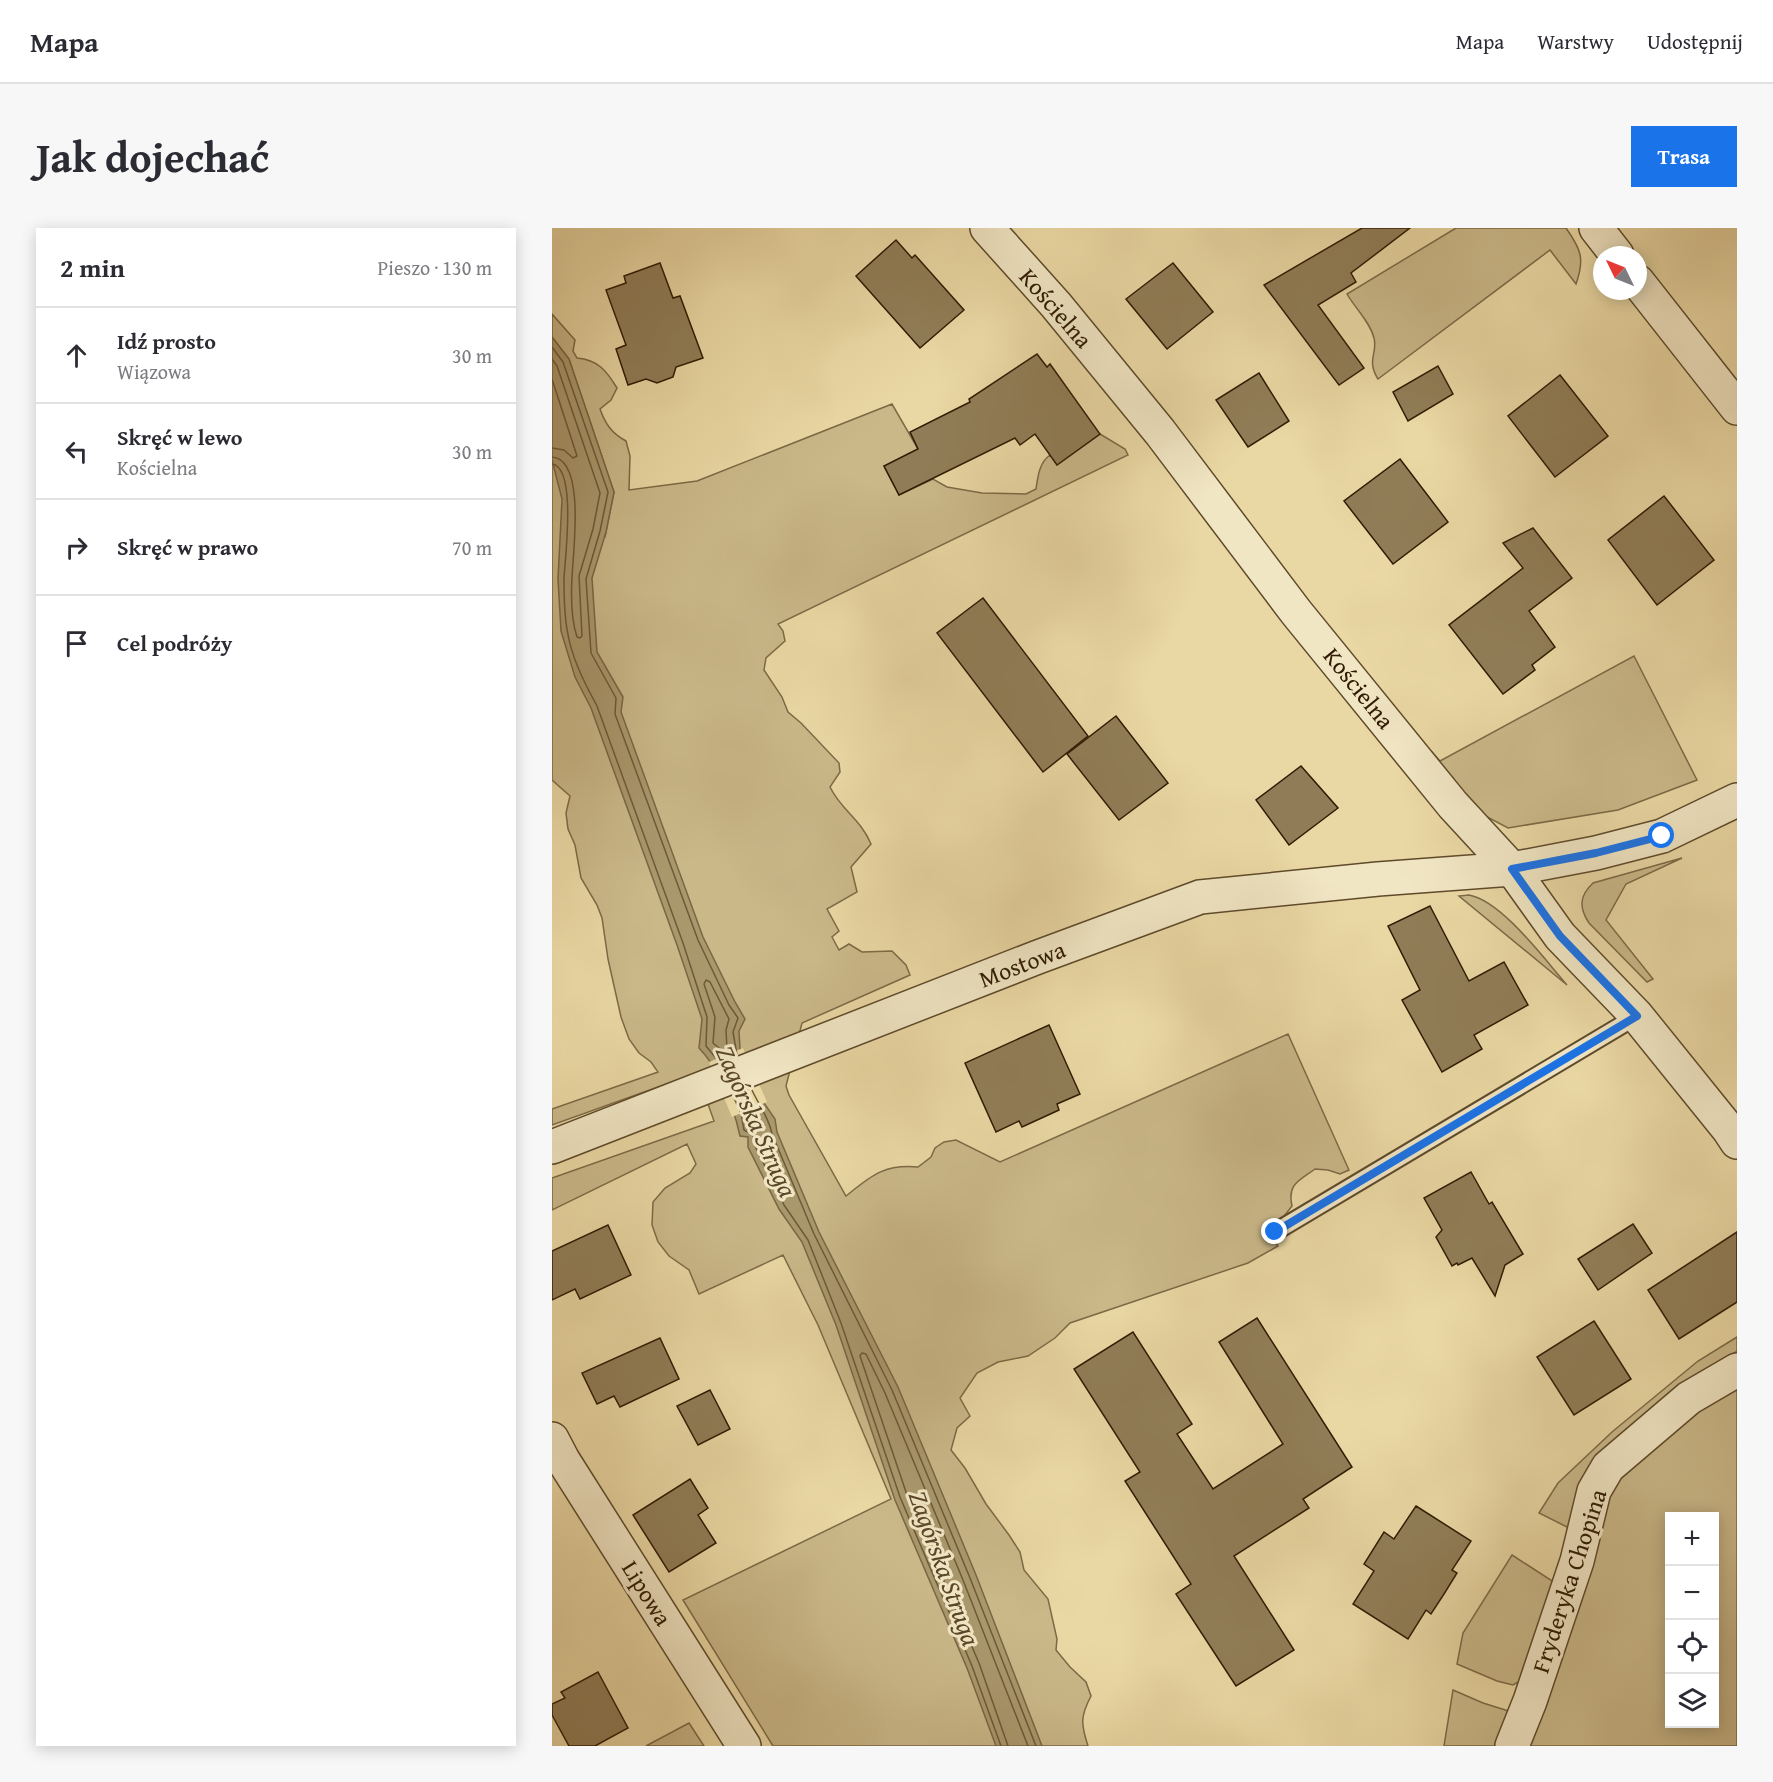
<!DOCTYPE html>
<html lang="pl">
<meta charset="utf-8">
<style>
body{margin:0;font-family:"Gentium Book Plus",serif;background:#f7f7f7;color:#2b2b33}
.controls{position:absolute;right:18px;bottom:18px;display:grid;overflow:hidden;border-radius:0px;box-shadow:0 3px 15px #0003}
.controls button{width:54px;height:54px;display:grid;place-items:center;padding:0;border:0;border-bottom:2px solid #e1e1e2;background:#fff;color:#2b2b33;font:30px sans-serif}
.compass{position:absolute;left:1041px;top:18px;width:54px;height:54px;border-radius:50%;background:#fff;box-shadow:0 3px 15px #0003;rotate:313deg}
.stop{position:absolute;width:18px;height:18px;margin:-14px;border:4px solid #1a73e8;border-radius:50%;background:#fff}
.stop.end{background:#1a73e8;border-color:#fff;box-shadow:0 2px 6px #0008}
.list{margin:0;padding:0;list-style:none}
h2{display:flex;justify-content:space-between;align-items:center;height:78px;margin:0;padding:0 24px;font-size:26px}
h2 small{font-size:20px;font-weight:400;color:#7c7c81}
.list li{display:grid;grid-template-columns:39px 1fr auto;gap:18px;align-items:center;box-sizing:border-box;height:96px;padding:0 24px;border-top:2px solid #e1e1e2}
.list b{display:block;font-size:22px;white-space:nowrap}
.list p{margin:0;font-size:20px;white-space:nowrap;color:#7c7c81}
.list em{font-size:20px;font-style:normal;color:#7c7c81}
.icon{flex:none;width:33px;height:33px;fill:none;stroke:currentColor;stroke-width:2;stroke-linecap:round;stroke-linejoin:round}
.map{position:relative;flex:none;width:1185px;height:1518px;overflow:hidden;border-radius:0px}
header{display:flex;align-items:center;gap:36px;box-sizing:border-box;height:84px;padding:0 30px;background:#fff;border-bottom:2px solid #e1e1e2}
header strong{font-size:28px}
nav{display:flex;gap:33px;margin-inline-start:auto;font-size:21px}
.intro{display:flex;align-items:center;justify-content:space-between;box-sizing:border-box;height:144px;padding:0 36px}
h1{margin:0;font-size:42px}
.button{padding:15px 27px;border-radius:0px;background:#1a73e8;color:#fff;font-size:21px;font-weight:700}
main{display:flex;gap:36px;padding:0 36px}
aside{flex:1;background:#fff;border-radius:0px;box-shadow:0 3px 15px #0003}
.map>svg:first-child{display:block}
</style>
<header>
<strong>Mapa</strong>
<nav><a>Mapa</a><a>Warstwy</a><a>Udostępnij</a></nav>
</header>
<div class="intro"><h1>Jak dojechać</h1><a class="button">Trasa</a></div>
<main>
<aside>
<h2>2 min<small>Pieszo · 130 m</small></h2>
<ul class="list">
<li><svg class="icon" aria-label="ahead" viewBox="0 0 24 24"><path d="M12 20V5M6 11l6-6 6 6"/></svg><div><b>Idź prosto</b><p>Wiązowa</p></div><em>30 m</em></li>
<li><svg class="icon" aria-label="left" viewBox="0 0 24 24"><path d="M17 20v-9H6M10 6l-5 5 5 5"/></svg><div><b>Skręć w lewo</b><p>Kościelna</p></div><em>30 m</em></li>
<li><svg class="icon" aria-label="right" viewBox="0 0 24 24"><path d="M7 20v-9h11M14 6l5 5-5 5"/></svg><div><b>Skręć w prawo</b></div><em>70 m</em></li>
<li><svg class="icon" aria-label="arrive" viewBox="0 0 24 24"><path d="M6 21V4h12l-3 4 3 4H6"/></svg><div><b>Cel podróży</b></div></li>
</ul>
</aside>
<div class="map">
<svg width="1185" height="1518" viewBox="0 0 1185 1518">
<rect width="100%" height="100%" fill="#ead8a4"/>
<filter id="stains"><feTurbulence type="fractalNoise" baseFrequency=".00333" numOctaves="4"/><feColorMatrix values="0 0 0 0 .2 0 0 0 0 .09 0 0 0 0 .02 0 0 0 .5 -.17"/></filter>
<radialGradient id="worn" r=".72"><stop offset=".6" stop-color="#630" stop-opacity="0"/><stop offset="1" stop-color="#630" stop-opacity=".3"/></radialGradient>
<g fill="#cab889" stroke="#7c6a46" stroke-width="1.5" fill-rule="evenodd">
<path d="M 904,0 L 1014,0 C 1029,21 1033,31 1024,56 L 998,22 L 826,151 C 814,132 826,125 822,110 C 818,94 803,80 795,66 Z"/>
<path d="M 0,86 L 23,112 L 21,123 L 25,130 C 46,132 54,142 65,160 L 59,172 L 48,181 C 53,195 59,205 74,213 L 78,228 L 77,262 L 145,253 L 340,176 L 366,221 L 332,238 L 347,267 L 381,251 L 395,259 L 430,265 L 474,266 L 484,261 C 486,248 487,235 498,227 L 505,237 L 548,206 L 573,221 L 576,227 L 226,396 L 231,403 L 233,413 L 214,430 L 212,442 L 230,469 L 236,484 L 249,495 L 287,535 L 288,544 L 278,559 C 289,582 308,590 319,616 L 299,639 L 305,664 L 275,681 L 287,703 L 280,709 L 287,722 L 297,716 L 310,724 L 340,723 L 354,737 L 358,747 L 250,795 L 234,858 L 237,867 L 294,968 C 319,948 331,936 366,939 L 379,929 L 383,920 L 392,914 L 404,912 L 448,934 L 736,806 L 797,942 L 788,946 L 776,942 L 763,941 C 747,953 735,956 740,978 L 718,1006 L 726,1018 L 696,1035 L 518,1095 L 503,1110 L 476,1128 L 446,1134 L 425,1145 L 408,1170 L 418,1188 L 405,1200 L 399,1222 L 413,1240 L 434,1276 L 457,1307 L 468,1324 L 472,1342 L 496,1371 L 505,1411 L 504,1422 L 518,1439 L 534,1454 L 539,1468 C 528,1489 529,1496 536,1518 L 221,1518 L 131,1372 L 339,1271 L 266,1097 L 231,1027 L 147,1066 L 137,1042 L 117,1028 L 106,1014 L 100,997 L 101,974 L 113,960 L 138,945 L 144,936 L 135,916 L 0,982 L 0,950 L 162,893 L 145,845 L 0,897 L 0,881 L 106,844 L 99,834 L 87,825 L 77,811 L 69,789 L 56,731 L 50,690 L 45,677 L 29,650 L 23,617 L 16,601 L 14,585 L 18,568 L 0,552 L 0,129 L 53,309 L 62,264 L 17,131 L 0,109 Z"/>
<path d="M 1082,428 L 1145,552 L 1066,582 L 956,600 L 922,582 L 872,530 L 880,524 L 888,533 Z"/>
<path d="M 1130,630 L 1074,656 L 1054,692 L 1101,751 L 1095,754 L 1037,695 C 1027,680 1027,668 1041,655 Z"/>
<path d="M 917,667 C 950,673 993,732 1015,757 L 907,668 Z"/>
<path d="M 1185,1109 L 1185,1123 L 1166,1136 L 1021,1302 L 987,1285 L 1006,1255 L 1060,1204 L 1146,1133 Z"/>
<path d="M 1185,1156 L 1185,1518 L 971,1518 L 1055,1261 L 1103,1212 ZM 1118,1288 L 1162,1288 L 1162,1496 L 1118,1496 Z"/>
<path d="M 960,1327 L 1005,1356 L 975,1449 L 961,1457 L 945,1453 L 905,1436 L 911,1405 Z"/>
<path d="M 901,1462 L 931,1475 L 963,1485 L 949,1518 L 892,1518 Z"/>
<path d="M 137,1495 L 152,1518 L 94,1518 Z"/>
</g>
<path fill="#aa986d" stroke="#796643" stroke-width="1.5" d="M 0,109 L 17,131 L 62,264 L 54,304 L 40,350 L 45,424 L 71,469 L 69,484 L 151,709 L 183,774 L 193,791 L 187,803 L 188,821 L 212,875 L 223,891 L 225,904 L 267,1004 L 346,1159 L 424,1347 L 490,1518 L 444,1518 L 415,1440 L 343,1272 L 284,1097 L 250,1014 L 227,981 L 196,919 L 196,909 L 188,908 C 181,877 169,843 147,820 L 150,791 L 125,717 L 39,480 L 23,449 L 9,403 L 6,351 L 10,271 L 0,232 Z"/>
<path fill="#ead8a4" d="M 191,820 L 215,874 L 180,889 L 157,834 Z"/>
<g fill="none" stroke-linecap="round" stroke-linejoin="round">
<g stroke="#6c5a38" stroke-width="1.5">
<path d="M 0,119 L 11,134 L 56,264 L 48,303 L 34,351 L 39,425 L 64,470 L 63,486 L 146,712 L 177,777 L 186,790 L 181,804 L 185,827"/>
<path d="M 0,131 L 5,138 L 48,265 L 41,301 L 27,348 L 30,408 L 28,410 L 25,409 C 19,391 19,367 20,349 C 21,325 34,231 0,229"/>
<path d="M 0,151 L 25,228 L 21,230 L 12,222 L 0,220"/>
<path d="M 0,236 C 25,239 13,331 12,350 C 12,366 12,385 15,401 C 19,429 32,454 45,478 L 131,715 L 155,789 L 154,818 L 167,834"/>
<path d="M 154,752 L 158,754 L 177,791 L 174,802 L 175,822 L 173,825 L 161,815 L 163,789 L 152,756 Z"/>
<path d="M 199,860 C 206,876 217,889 220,906 L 262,1006 L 340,1162 L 418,1350 L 484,1518"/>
<path d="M 181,868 L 189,885 L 192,902 L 201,907 L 203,918 L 232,977 L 256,1012 L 289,1095 L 348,1269 L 420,1438 L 449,1518"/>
<path d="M 456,1518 L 427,1435 L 355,1267 L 308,1128 L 310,1125 L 314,1126 L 333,1165 L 411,1352 L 476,1518"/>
</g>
</g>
<g fill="#907d57" stroke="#2f1b03" stroke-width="1.5">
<path d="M 810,0 L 858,0 L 799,45 L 804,54 L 766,77 L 812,140 L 787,157 L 712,57 Z"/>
<path d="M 344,12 L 360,30 L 363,27 L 412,82 L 368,120 L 304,48 Z"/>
<path d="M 108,35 L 121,70 L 128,68 L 151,130 L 124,139 L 121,149 L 105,155 L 94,151 L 76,157 L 64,121 L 74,117 L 54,62 L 74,55 L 72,48 Z"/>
<path d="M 621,35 L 661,84 L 615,121 L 574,71 Z"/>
<path d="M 485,126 L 495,139 L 498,136 L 548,206 L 505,237 L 483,206 L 468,217 L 463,210 L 347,267 L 332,238 L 366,221 L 358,204 L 418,174 L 417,171 Z"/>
<path d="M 886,138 L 901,166 L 856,193 L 841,164 Z"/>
<path d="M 707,145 L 737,193 L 696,219 L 664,172 Z"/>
<path d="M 1008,147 L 1056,208 L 1003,249 L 956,188 Z"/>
<path d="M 848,231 L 896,294 L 841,336 L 792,273 Z"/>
<path d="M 1112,268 L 1162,332 L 1105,377 L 1056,312 Z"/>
<path d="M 981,300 L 1020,350 L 977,383 L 1003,419 L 980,437 L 983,442 L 951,466 L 897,397 L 971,340 L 951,315 Z"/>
<path d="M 431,370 L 536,508 L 491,544 L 385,405 Z"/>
<path d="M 564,488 L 616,555 L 567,592 L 515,526 Z"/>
<path d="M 749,538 L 786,580 L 737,617 L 704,572 Z"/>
<path d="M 878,678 L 917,753 L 952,734 L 976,777 L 922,807 L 930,821 L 890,844 L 850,772 L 868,762 L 836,698 Z"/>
<path d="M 497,797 L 528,866 L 505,876 L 507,882 L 470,899 L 467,893 L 444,904 L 413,835 Z"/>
<path d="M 919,944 L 937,976 L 940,974 L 971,1026 L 953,1037 L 943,1068 L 920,1030 L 906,1037 L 905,1035 L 900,1038 L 884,1009 L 890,1002 L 872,970 Z"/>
<path d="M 1081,996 L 1100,1025 L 1046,1062 L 1026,1031 Z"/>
<path d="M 56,997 L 79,1047 L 28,1071 L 23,1061 L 0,1072 L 0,1023 Z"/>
<path d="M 1185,1004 L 1185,1074 L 1127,1111 L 1096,1062 Z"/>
<path d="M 705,1090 L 800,1239 L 751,1271 L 757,1280 L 682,1328 L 742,1422 L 684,1458 L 624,1366 L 639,1356 L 573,1253 L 588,1244 L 522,1141 L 581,1104 L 640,1196 L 625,1206 L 661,1261 L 731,1216 L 667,1114 Z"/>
<path d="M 1042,1093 L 1079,1151 L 1022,1187 L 985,1129 Z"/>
<path d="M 108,1110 L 127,1151 L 68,1179 L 62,1168 L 45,1176 L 30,1145 Z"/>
<path d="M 158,1162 L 178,1201 L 146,1217 L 125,1178 Z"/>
<path d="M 138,1251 L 156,1280 L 146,1287 L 164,1315 L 117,1344 L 81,1287 Z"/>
<path d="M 864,1278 L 919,1313 L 900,1342 L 905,1345 L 892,1366 L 879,1386 L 874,1382 L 856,1411 L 801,1376 L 822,1343 L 812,1336 L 832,1304 L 842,1311 Z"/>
<path d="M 46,1444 L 76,1500 L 43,1518 L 17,1518 L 0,1487 L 0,1476 L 13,1470 L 9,1464 Z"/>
</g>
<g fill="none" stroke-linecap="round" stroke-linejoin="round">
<g stroke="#5e4a2b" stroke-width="20">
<path id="service" d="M 723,1004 L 1085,788"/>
</g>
<g stroke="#5e4a2b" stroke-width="36">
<g id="minor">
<path d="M 435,0 L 504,77 L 608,204 L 744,384 L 901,577 L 960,641 L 1008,708 L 1085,788 L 1177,902 L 1185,914"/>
<path d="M 1044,0 L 1065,27"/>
<path d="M 1086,54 L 1185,180"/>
<path d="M 0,1211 L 11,1232 L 192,1518"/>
<path d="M 960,1518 L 978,1473 L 1025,1333 L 1042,1263 L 1056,1239 L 1137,1170 L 1185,1142"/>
</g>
</g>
<g stroke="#5e4a2b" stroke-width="36">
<path id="tertiary" d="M 0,919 L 486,729 L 648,669 L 826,651 L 960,641 L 1044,625 L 1110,608 L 1185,572"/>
</g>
<use href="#service" stroke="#f1e6c4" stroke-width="16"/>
<use href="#minor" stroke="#f1e6c4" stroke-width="33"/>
<use href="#tertiary" stroke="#f1e6c4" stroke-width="33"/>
</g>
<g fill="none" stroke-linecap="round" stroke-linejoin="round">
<path stroke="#1a73e8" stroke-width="8" d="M 723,1004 L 1085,788 L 1008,708 L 960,641 L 1044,625 L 1110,608"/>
</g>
<g text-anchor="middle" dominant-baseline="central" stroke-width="6" stroke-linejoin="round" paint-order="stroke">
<g font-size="24" fill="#2f1b03" stroke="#f1e6c4">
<text transform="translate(504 80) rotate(49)">Kościelna</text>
<text transform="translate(807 460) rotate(51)">Kościelna</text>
<text transform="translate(470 736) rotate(-21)">Mostowa</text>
<text transform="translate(1017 1353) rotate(-72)">Fryderyka Chopina</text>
<text transform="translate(95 1365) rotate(58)">Lipowa</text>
</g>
<g font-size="26" font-style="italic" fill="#5a4728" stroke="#f1e6c4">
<text transform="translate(205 893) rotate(66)">Zagórska Struga</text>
<text transform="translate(393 1340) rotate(70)">Zagórska Struga</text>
</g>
</g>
<rect width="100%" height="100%" filter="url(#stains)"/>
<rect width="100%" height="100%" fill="url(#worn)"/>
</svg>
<div class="controls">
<button>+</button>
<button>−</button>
<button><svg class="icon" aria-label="locate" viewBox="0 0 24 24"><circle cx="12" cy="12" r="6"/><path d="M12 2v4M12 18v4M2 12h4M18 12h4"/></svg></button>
<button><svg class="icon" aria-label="layers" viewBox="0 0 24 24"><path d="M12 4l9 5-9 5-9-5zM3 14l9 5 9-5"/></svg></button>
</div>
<svg class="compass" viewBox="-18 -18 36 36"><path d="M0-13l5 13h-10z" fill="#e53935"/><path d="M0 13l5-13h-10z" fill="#7c7c81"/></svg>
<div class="stop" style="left:1110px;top:608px"></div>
<div class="stop end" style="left:723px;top:1004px"></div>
</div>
</main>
